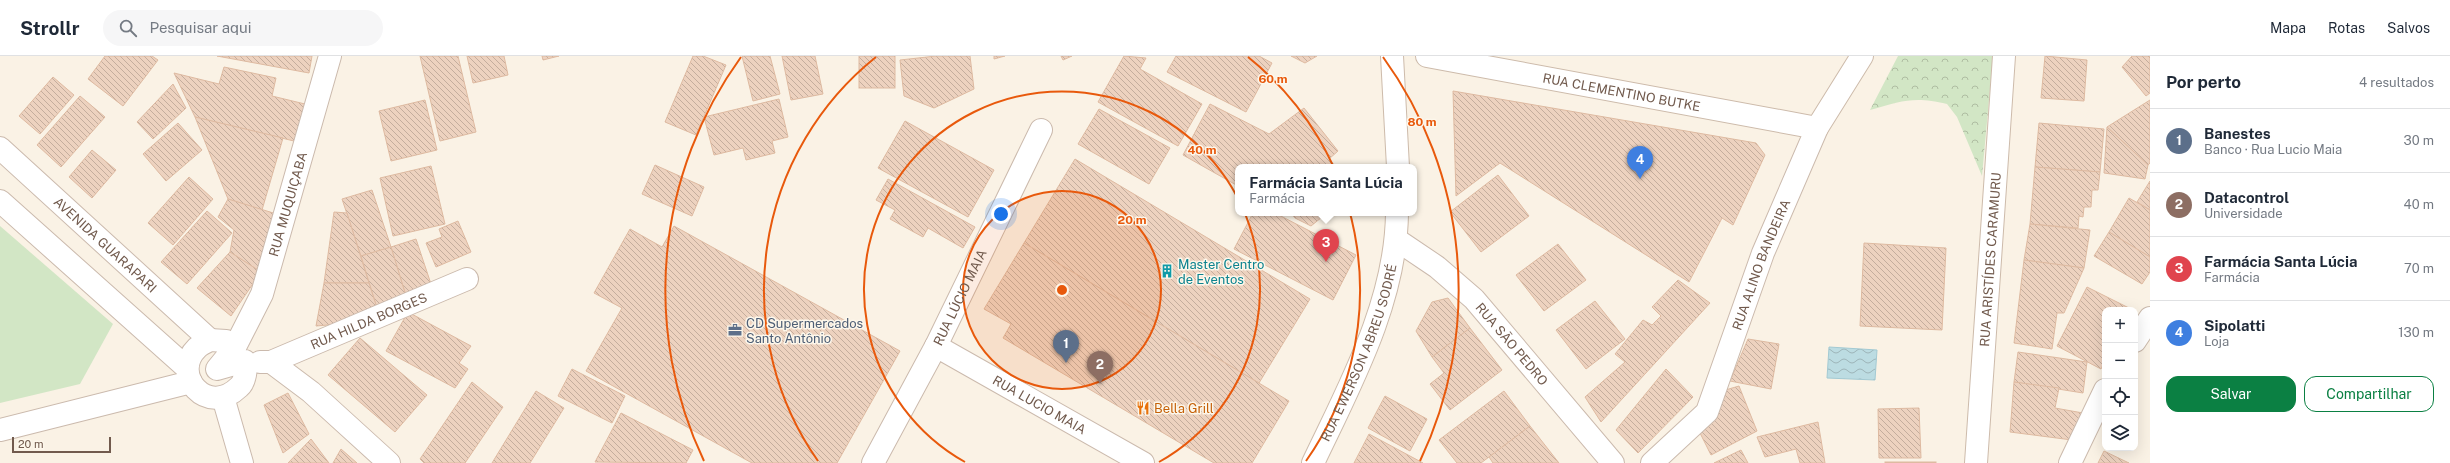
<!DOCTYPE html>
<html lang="pt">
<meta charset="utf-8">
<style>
body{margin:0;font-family:"Public Sans",sans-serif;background:#f6f6f7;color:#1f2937}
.controls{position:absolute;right:12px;bottom:12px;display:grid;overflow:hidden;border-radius:8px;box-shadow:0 4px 16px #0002}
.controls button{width:36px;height:36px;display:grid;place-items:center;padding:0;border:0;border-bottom:1px solid #e0e1e3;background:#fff;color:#1f2937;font:20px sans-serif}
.scale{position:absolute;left:12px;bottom:10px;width:99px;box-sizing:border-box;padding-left:4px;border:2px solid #715a4d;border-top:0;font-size:11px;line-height:14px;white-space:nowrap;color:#715a4d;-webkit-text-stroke:3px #fdf7eb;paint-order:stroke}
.you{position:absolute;left:1001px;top:158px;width:14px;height:14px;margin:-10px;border:3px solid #fff;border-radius:50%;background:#1a73e8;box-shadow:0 0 0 6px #1a73e833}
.badge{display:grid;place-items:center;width:26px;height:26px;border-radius:50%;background:#0b8043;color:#fff;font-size:13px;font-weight:700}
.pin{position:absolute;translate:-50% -33px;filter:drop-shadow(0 1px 2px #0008)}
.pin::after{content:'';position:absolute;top:21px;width:14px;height:12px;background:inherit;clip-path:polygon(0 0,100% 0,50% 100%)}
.popup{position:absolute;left:1235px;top:108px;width:182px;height:52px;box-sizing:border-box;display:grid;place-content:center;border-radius:8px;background:#fff;filter:drop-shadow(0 1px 3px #0005);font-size:13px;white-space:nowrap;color:#747a83}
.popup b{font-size:15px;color:#1f2937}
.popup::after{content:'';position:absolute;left:50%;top:100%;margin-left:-8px;border:8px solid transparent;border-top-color:#fff}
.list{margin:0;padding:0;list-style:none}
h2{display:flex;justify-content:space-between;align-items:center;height:52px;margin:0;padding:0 16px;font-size:17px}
h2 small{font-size:13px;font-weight:400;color:#747a83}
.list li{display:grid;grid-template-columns:26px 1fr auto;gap:12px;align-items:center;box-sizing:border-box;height:64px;padding:0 16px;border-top:1px solid #e0e1e3}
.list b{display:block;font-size:15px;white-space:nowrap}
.list p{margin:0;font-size:13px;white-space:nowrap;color:#747a83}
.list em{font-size:13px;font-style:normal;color:#747a83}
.actions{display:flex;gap:8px;padding:12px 16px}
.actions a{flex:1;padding:9px 0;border:1px solid #0b8043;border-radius:12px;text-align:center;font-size:14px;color:#0b8043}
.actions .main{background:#0b8043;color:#fff}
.icon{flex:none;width:22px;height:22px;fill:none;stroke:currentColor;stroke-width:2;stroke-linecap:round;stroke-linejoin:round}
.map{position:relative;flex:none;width:2150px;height:407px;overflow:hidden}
header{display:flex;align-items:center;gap:24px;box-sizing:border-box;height:56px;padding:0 20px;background:#fff;border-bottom:1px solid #e0e1e3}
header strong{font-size:19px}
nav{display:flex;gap:22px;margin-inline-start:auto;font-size:14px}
.search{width:280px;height:36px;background:#f6f6f7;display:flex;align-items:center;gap:10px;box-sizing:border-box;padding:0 14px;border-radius:22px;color:#747a83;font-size:15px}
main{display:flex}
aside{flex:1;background:#fff}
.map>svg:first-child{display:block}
</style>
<header>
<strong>Strollr</strong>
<div class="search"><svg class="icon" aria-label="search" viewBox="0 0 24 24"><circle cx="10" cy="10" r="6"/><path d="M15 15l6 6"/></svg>Pesquisar aqui</div>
<nav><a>Mapa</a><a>Rotas</a><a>Salvos</a></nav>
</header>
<main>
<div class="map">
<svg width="2150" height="407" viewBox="0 0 2150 407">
<defs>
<pattern id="park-crowns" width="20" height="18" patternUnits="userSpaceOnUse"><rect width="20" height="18" fill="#d2e6c5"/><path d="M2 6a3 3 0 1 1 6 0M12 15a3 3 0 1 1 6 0" fill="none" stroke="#afbda2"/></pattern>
<pattern id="water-waves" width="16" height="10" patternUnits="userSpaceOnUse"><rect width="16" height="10" fill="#bcdce2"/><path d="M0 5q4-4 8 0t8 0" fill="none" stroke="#9db5b9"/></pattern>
<pattern id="building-back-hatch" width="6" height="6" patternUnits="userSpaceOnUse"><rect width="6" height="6" fill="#edd2bf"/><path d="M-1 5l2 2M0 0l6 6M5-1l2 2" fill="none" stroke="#c4ad9d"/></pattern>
</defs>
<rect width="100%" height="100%" fill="#faf2e5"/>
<path fill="url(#park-crowns)" d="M 1898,0 L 1993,0 L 1982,120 L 1957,61 L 1947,48 C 1914,40 1902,45 1870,54 Z"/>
<path fill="#d2e6c5" d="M 0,170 L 113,268 L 80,328 L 0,347 Z"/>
<path fill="url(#water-waves)" stroke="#a3cad3" d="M 1829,291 L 1877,294 L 1875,324 L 1827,322 Z"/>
<g fill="url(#building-back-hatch)" stroke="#debaa1">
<path d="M 105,0 L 152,0 L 158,4 L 123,50 L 88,23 Z"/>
<path d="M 217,0 L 312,0 L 309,17 Z"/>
<path d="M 420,0 L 458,0 L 476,76 L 440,85 Z"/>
<path d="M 467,0 L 504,0 L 508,19 L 473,27 Z"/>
<path d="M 542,0 L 559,0 L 543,4 Z"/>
<path d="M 693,0 L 703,0 L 726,9 L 696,79 L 665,66 Z"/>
<path d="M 742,0 L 770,0 L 780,38 L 753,45 Z"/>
<path d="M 782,0 L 815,0 L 823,38 L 791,44 Z"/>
<rect x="859" y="0" width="36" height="32"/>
<path d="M 936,0 L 970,0 L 974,33 L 934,52 L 904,40 L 900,4 Z"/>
<path d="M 994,0 L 1005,0 L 994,3 Z"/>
<path d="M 1061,0 L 1072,0 L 1063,4 Z"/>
<path d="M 1124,0 L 1146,2 L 1140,13 L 1202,48 L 1178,90 L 1098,46 Z"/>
<path d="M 1176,0 L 1259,0 L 1272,7 L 1246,56 L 1167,16 Z"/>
<path d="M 1291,0 L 1317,0 L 1305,7 Z"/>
<path d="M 2045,0 L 2087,4 L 2084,45 L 2041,42 Z"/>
<path d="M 2132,0 L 2150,0 L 2150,37 L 2146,40 L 2122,11 Z"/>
<path d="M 224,11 L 276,22 L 272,40 L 305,48 L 298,86 L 195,61 L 174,17 L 219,28 Z"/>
<path d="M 53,21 L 74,39 L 40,78 L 19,60 Z"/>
<path d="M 173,28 L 186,52 L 153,83 L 137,66 Z"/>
<path d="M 1453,35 L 1756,87 L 1765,99 L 1733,169 L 1722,162 L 1689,226 L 1500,107 L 1456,140 Z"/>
<path d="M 80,40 L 105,61 L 61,111 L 37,89 Z"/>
<path d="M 779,43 L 788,81 L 772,85 L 775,97 L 746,104 L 743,92 L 714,99 L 704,61 Z"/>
<path d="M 425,44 L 437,94 L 391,105 L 379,55 Z"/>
<path d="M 2150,44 L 2150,107 L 2148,109 L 2107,71 Z"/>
<path d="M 1210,48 L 1269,78 L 1304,52 L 1338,95 L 1329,103 L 1336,111 L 1238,111 L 1238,130 L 1183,99 Z"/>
<path d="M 1099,53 L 1170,92 L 1149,128 L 1078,88 Z"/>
<path d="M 195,61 L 283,82 L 262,154 L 228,143 Z"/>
<path d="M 905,65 L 994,114 L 968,161 L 878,112 Z"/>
<path d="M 178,67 L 202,94 L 166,125 L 143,98 Z"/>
<path d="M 2039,67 L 2104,73 L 2100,116 L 2035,111 Z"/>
<path d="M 2107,71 L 2148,109 L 2145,123 L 2104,117 Z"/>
<path d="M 92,94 L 116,114 L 92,142 L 69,121 Z"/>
<path d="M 1075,103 L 1310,243 L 1259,327 L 1024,187 Z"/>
<path d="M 655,109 L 704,131 L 692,160 L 642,138 Z"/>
<path d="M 431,110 L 445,168 L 393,180 L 380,122 Z"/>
<path d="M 2035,111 L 2100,116 L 2098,134 L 2092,134 L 2091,151 L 2084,151 L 2083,161 L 2079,160 L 2078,172 L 2030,168 Z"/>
<path d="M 1498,119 L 1529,160 L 1481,196 L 1450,156 Z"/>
<path d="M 189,121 L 213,143 L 173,189 L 148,167 Z"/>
<path d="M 888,123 L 975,171 L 963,192 L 928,172 L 923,181 L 890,163 L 895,154 L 876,144 Z"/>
<path d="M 2150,125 L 2150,154 L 2137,146 Z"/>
<path d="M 372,134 L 391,191 L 361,200 L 342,143 Z"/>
<path d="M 2129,142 L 2150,154 L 2150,201 L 2109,176 Z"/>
<path d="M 228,143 L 283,160 L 261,216 L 230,196 L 234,174 L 218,161 Z"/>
<path d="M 207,155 L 232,177 L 187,228 L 161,206 Z"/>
<path d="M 334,156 L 347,157 L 369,227 L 324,227 Z"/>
<path d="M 1253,157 L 1275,157 L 1356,199 L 1333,244 L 1234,193 Z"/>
<path d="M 1291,157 L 1327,157 L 1311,170 L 1295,162 Z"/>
<path d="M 458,165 L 471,196 L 436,211 L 426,187 L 442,181 L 439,173 Z"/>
<path d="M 2030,168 L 2090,174 L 2084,212 L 2024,204 Z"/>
<path d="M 674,170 L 900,295 L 837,407 L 752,407 L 586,315 L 622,252 L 594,237 L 630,173 L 662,191 Z"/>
<path d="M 2109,176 L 2150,201 L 2150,216 L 2142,228 L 2094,200 Z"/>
<path d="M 416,183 L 432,231 L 406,240 L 391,191 Z"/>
<path d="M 1024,187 L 1289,345 L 1252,407 L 1214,407 L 1003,282 L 1011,268 L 984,253 Z"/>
<path d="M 1864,187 L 1946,192 L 1942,274 L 1860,270 Z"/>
<path d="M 1558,188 L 1586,224 L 1544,255 L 1516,219 Z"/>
<path d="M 391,191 L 406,240 L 376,249 L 361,200 Z"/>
<path d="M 230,196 L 261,216 L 231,260 L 197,232 Z"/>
<path d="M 2024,204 L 2084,212 L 2064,257 L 2057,257 L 2052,293 L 2014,287 Z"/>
<path d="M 1678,224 L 1710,247 L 1601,366 L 1585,341 L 1625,306 L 1615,298 L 1643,264 L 1652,269 L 1661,260 L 1652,251 Z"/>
<path d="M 324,227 L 369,227 L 376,249 L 340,268 L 316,270 Z"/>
<path d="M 2087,231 L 2131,253 L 2105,254 L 2105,305 L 2101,313 L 2057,290 Z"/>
<path d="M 1448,242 L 1470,272 L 1432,301 L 1416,275 L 1432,246 Z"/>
<path d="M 1595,245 L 1625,283 L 1586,313 L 1556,274 Z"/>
<path d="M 408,256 L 471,290 L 459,307 L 468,313 L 455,332 L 386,295 Z"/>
<path d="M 1470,272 L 1502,314 L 1450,354 L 1430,328 L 1444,317 L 1432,301 Z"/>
<path d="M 360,282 L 427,339 L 395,376 L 328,319 Z"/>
<path d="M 1748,283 L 1779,288 L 1771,333 L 1730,325 Z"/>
<path d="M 2018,296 L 2087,306 L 2083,337 L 2014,326 Z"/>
<path d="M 572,313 L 625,340 L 612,367 L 558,340 Z"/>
<path d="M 1666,313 L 1693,341 L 1638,397 L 1616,374 Z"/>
<path d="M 472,326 L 503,351 L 465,407 L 424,407 L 420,403 Z"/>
<path d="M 2014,326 L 2059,332 L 2055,352 L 2083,357 L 2072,384 L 2010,376 Z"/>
<path d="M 1739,330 L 1757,375 L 1711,399 L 1699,375 L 1722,335 Z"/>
<path d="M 536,335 L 564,352 L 530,407 L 492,407 Z"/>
<path d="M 1504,335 L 1530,370 L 1481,407 L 1457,407 L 1439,384 Z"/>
<path d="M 288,337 L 309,378 L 283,397 L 264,349 Z"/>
<path d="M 1385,340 L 1427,363 L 1410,395 L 1368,372 Z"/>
<path d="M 1919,352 L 1921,402 L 1879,402 L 1878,353 Z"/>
<path d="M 621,357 L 693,394 L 686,407 L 595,406 Z"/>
<path d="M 1818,366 L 1825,407 L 1800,407 L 1796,393 L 1765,401 L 1757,381 Z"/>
<path d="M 1530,370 L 1559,407 L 1493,407 L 1489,401 Z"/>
<path d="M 1369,378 L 1423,407 L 1354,407 Z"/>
<path d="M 311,383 L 329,407 L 288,407 Z"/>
<path d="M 341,393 L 357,407 L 333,407 Z"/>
<path d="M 1741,394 L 1748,407 L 1714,407 Z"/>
<path d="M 2104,395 L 2129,407 L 2098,407 Z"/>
<rect x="1885" y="406" width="51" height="1"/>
</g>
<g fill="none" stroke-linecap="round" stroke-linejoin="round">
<g stroke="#cbbaad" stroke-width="24">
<g id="street">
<path id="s1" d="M 0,92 L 210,284"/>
<path d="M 0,145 L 187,312"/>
<path id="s2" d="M 1397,184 L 1437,211 L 1474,243 L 1613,407"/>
<path d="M 210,284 L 226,285 L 235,291 L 217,313 L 245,305 C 247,312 245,326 239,331 C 207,362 170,318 197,292 C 200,289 206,286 210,284 Z"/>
<path d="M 2135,285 L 2150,262"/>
<path id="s3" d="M 936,290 L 1143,407"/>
<path id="s4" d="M 235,291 L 262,238 L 330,0"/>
<path d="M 260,306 L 271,306 L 311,336 L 389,407"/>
<path id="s5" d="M 271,306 L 467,223"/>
<path d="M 223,341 L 242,407"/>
<path d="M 0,374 L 191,326"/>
<path id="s6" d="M 873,407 L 936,290 L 1041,74"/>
<path id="s7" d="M 1652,407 L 1707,356 L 1763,197 L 1817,72"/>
<path d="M 2070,407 L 2105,334"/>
</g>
</g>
<g stroke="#cdbbab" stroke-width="24">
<g id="secondary">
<path d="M 1392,0 L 1398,111"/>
<path id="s8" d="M 1427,0 L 1817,72 L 1862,0"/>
<path id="s9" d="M 1313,407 C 1350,329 1396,246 1397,157"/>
<path id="s10" d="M 1976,407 L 2004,0"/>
</g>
</g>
<use href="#street" stroke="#fff" stroke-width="22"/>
<use href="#secondary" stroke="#fff" stroke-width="22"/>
</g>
<circle cx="1062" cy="234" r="99" fill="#e8590c" fill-opacity=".12"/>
<g fill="none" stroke="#e8590c" stroke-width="2">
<circle cx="1062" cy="234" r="99"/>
<path d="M965 406A198 198 0 1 1 1159 406"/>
<path d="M818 405A298 298 0 0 1 876 1M1248 1A298 298 0 0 1 1306 405"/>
<path d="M704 405A397 397 0 0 1 741 1M1383 1A397 397 0 0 1 1420 405"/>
</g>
<defs>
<g id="building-bare" transform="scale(1.08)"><path d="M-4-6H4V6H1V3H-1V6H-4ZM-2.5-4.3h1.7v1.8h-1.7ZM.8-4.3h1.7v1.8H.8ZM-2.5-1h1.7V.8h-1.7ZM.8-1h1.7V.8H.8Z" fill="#0f9aa8" stroke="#fdf7eb" stroke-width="2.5" paint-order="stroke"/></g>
<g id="office-bare" transform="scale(1.08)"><path d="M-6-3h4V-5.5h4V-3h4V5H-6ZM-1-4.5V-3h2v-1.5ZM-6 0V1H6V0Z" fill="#5c6f8a" stroke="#fdf7eb" stroke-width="2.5" paint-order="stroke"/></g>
<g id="restaurant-bare" transform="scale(1.08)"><path d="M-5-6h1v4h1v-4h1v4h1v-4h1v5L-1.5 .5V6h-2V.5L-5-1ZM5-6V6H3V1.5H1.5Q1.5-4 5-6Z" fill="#e8710a" stroke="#fdf7eb" stroke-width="2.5" paint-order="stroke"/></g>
</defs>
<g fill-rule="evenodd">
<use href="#building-bare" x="1167" y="215"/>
<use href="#office-bare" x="735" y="274"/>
<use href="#restaurant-bare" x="1143" y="352"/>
</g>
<g text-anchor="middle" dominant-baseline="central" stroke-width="3" stroke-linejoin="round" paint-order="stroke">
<g font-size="13" fill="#715a4d" stroke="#fdf7eb">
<text stroke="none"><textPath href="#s8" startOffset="198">RUA CLEMENTINO BUTKE</textPath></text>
<text stroke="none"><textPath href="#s4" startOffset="153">RUA MUQUIÇABA</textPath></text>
<text stroke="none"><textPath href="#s1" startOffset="143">AVENIDA GUARAPARI</textPath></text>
<text stroke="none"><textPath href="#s10" startOffset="204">RUA ARISTÍDES CARAMURU</textPath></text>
<text stroke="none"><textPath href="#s7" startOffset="232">RUA ALINO BANDEIRA</textPath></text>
<text stroke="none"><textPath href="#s6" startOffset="187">RUA LÚCIO MAIA</textPath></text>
<text stroke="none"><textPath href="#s5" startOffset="106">RUA HILDA BORGES</textPath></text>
<text stroke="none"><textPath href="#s2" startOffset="156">RUA SÃO PEDRO</textPath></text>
<text stroke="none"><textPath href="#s9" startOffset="120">RUA EWERSON ABREU SODRÉ</textPath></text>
<text stroke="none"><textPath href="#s3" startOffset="119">RUA LUCIO MAIA</textPath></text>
</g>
<g font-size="13" fill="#0d838f" stroke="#fdf7eb" text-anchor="start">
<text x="1178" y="208">Master Centro<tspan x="1178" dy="15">de Eventos</tspan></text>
</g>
<g font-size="13" fill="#4e5e75" stroke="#fdf7eb" text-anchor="start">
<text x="746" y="267">CD Supermercados<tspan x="746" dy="15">Santo Antônio</tspan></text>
</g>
<g font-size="13" fill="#c56008" stroke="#fdf7eb" text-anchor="start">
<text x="1154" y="352">Bella Grill</text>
</g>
</g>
<circle cx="1062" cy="234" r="6" fill="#e8590c" stroke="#fdf7eb" stroke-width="2"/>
<g font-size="12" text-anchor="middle" font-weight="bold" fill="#e8590c" stroke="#fdf7eb" stroke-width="3" stroke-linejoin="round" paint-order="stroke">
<text x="1273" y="27">60 m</text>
<text x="1422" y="70">80 m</text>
<text x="1202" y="98">40 m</text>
<text x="1132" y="168">20 m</text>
</g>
</svg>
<div class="controls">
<button>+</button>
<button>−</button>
<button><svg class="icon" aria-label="locate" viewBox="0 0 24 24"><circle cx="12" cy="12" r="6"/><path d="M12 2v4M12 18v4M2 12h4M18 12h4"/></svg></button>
<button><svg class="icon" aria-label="layers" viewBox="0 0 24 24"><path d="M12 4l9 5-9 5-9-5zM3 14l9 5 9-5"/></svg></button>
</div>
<div class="scale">20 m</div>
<div class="you"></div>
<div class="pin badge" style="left:1066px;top:307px;background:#5c6f8a">1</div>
<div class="pin badge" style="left:1100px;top:328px;background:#8d6e63">2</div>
<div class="pin badge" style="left:1326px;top:206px;background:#e0444e">3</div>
<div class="popup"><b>Farmácia Santa Lúcia</b>Farmácia</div>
<div class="pin badge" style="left:1640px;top:123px;background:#3f7fe0">4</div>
</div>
<aside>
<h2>Por perto<small>4 resultados</small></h2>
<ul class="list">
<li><span class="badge" style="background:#5c6f8a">1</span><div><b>Banestes</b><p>Banco · Rua Lucio Maia</p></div><em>30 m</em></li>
<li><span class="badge" style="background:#8d6e63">2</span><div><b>Datacontrol</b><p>Universidade</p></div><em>40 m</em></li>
<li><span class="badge" style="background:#e0444e">3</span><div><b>Farmácia Santa Lúcia</b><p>Farmácia</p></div><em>70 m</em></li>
<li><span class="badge" style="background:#3f7fe0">4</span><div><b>Sipolatti</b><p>Loja</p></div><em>130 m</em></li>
</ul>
<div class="actions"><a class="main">Salvar</a><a>Compartilhar</a></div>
</aside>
</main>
